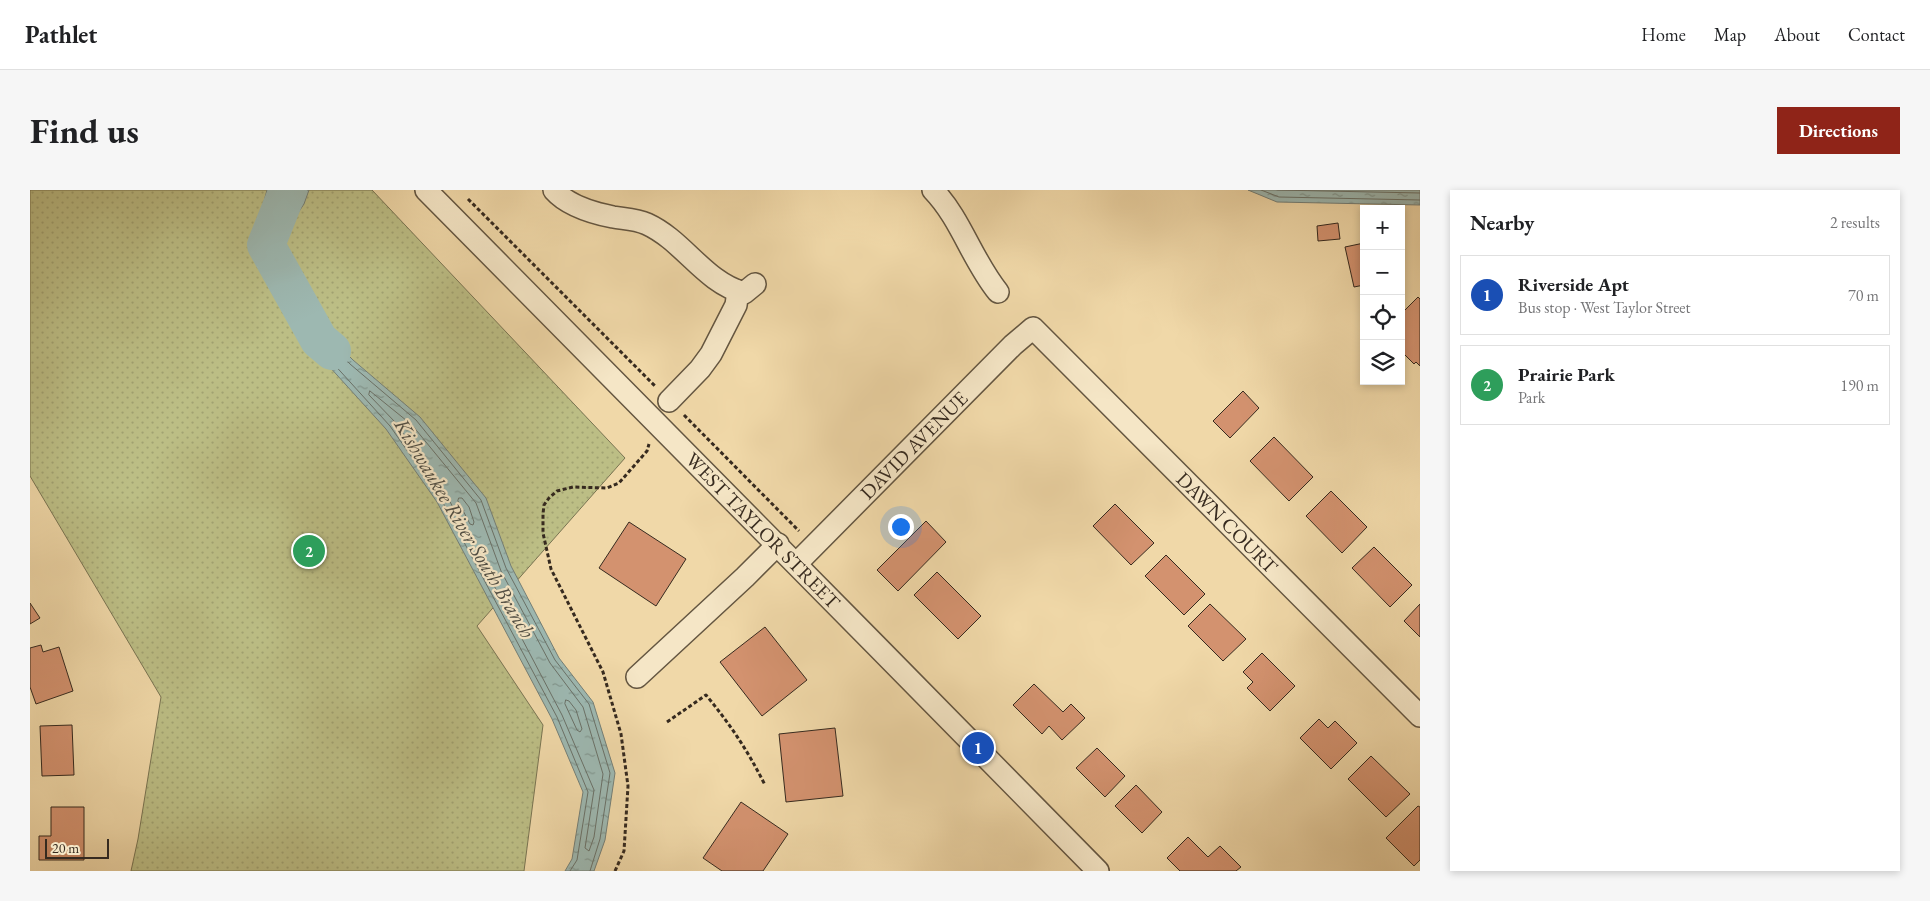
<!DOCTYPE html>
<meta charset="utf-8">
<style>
body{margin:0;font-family:"EB Garamond",serif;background:#f6f6f6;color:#202124}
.controls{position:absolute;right:15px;top:15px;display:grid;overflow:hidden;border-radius:0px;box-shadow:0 2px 8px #0003}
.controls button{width:45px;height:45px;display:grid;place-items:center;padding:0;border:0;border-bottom:1px solid #e0e0e0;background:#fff;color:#202124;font:25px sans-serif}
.scale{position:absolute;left:15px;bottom:12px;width:64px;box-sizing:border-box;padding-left:5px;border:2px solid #362a1f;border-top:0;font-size:14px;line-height:18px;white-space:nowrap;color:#362a1f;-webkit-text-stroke:4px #f5e6c6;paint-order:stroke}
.you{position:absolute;left:870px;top:336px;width:18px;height:18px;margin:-12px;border:4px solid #fff;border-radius:50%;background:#1a73e8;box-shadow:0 0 0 8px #1a73e833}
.badge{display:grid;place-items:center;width:32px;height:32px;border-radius:50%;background:#8f2418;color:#fff;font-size:16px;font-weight:700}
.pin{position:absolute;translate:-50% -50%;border:2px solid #fff;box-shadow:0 1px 5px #0006}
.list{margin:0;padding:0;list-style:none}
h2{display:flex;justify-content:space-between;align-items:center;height:65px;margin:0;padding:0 20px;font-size:21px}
h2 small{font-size:16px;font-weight:400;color:#757577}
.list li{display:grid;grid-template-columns:32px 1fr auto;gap:15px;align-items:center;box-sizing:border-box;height:80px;margin:0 10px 10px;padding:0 10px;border:1px solid #e0e0e0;border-radius:0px}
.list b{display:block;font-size:19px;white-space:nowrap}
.list p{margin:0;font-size:16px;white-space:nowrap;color:#757577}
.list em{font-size:16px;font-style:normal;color:#757577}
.icon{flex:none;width:28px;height:28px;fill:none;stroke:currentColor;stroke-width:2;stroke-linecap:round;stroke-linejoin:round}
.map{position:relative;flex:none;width:1390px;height:681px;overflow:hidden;border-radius:0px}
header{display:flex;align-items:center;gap:30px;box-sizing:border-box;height:70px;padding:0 25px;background:#fff;border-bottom:1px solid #e0e0e0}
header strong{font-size:24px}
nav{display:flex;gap:28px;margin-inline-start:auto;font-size:18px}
.intro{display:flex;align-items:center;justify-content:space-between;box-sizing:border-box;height:120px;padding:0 30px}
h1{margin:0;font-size:35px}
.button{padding:12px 22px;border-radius:0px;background:#8f2418;color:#fff;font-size:18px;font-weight:700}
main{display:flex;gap:30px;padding:0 30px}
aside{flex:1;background:#fff;border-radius:0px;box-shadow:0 2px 8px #0003}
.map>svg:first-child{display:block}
</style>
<header>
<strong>Pathlet</strong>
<nav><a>Home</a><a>Map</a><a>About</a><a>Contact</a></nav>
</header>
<div class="intro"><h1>Find us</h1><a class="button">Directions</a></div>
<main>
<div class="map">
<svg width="1390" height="681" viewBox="0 0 1390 681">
<defs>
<pattern id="park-dots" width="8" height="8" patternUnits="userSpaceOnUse" patternTransform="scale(1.25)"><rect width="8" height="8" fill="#bcbe85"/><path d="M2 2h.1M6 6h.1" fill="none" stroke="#a2a372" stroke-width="1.8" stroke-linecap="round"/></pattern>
<pattern id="water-ripples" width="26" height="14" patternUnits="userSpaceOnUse" patternTransform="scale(1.25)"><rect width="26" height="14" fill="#9db8b1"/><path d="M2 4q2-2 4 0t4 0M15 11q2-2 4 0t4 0" fill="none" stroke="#81968f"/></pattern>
</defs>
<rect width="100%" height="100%" fill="#f0d8a8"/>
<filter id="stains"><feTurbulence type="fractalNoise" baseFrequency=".004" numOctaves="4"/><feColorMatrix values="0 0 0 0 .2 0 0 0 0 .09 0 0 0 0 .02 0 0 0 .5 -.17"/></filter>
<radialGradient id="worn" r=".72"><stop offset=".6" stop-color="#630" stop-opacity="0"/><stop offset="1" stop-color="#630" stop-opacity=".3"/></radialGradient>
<path fill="url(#park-dots)" stroke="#797452" d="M 0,0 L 342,0 L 595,268 L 447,436 L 513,535 L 494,681 L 101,681 L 108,649 L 131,507 L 0,286 Z"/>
<g fill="url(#water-ripples)" stroke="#747f77">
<path d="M 237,0 L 279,0 L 274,14 L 249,51 L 268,115 L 323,170 L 390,227 L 456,308 L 481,376 L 529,468 L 563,512 L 585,583 L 575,650 L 564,681 L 535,681 L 542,669 L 553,602 L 522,529 L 407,312 L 356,239 L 258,131 L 223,53 Z"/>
<path d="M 1218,0 L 1390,0 L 1390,15 L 1247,12 Z"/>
</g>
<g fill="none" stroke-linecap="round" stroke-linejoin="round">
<g stroke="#6a7168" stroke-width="1">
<path d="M 242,0 L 229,53 L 262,128 L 360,236 L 411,309 L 527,527 L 558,602 L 547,670 L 540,681"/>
<path d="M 248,0 L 240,36 L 242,39 L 244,38 L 264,8 L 267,0"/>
<path d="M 274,0 L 269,11 L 244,51 L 264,118 L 320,174 L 386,230 L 451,310 L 476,378 L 525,470 L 559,514 L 580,583 L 570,649 L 560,681"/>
<path d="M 1231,0 L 1249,7 L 1390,10"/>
<path d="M 1247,0 L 1390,3"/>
<path d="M 340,201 L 382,235 L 446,313 L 471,381 L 520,473 L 553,517 L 573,584 L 564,647 L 559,661 L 555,658 L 564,600 L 532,525 L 417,306 L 365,232 L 339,205 Z"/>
<path d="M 429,308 L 432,308 L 439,317 L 444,332 L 443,335 L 440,334 L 428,311 Z"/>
<path d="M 536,510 L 539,511 L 546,520 L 552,539 L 550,542 L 547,540 L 535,514 Z"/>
</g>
<path stroke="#9db8b1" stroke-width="38" d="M 258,0 L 236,55 L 289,150 L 302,161"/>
</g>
<g fill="#d3926f" stroke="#362a1f">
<path d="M 1308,33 L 1310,49 L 1288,51 L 1287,36 Z"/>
<path d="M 1334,53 L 1334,95 L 1324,97 L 1315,57 Z"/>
<path d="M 1388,107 L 1390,109 L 1390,176 L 1386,172 L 1384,174 L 1371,161 L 1371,124 Z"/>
<path d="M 1213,201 L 1229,218 L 1200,248 L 1183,231 Z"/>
<path d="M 1244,247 L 1283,287 L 1259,311 L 1220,271 Z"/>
<path d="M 1301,301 L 1337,337 L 1312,363 L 1276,326 Z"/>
<path d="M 1085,314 L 1124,353 L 1101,375 L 1063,336 Z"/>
<path d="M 896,331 L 916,352 L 868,401 L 847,380 Z"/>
<path d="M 599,332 L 656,369 L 626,416 L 569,378 Z"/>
<path d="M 1344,357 L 1382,395 L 1360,417 L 1322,378 Z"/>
<path d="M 1136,365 L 1175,404 L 1154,425 L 1115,386 Z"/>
<path d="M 907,382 L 951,426 L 928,449 L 884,405 Z"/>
<path d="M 0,413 L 10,428 L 0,434 Z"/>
<path d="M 1180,414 L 1216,449 L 1193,471 L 1158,436 Z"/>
<path d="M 1390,414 L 1390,447 L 1374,431 Z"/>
<path d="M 735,437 L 777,490 L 732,526 L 690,472 Z"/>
<path d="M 11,455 L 13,462 L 29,457 L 43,501 L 6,514 L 0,497 L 0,458 Z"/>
<path d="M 1232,463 L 1265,496 L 1240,521 L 1217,498 L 1223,492 L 1213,482 Z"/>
<path d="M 1004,494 L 1033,522 L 1041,514 L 1055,528 L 1032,550 L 1019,536 L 1012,544 L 983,515 Z"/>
<path d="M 1289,529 L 1298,538 L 1305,531 L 1327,553 L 1301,579 L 1270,548 Z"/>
<path d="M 42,535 L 44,585 L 12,586 L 10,536 Z"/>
<path d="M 805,538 L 813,606 L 756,612 L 749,544 Z"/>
<path d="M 1067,558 L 1095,586 L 1075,607 L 1046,578 Z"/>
<path d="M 1341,566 L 1380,604 L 1356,627 L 1318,589 Z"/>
<path d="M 1106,595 L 1132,622 L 1112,643 L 1085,616 Z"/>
<path d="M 711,612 L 758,644 L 733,681 L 692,681 L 673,668 Z"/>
<path d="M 1388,616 L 1390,617 L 1390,670 L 1384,676 L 1356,648 Z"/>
<path d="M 21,617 L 54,617 L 54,670 L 9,670 L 9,646 L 21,646 Z"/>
<path d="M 1158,647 L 1178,667 L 1190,656 L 1211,677 L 1206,681 L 1150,681 L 1137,668 Z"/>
</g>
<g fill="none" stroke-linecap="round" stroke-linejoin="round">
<g stroke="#645641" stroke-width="24">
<g id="minor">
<path id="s1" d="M 396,0 C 621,225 844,454 1068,681"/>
<path d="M 524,0 C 538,16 563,23 583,27 C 595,29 606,29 617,34 C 654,51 674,92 714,103 L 725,94"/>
<path d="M 903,0 C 931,29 942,70 968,102"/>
<path d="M 639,211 L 670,179 L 681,164 L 706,115 L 708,101"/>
<path id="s2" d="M 767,373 L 983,155 L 1003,138 L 1390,526"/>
<path d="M 607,487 L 715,387 L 748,354"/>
</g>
</g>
<g stroke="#362a1f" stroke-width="3" stroke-dasharray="4 2.5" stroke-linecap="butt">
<path d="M 438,9 L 625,196"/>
<path d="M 654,225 L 769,341"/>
<path d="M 637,532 L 676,505 C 700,534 718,561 735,595"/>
<path d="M 585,681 L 594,661 L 598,596 L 591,544 L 573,482 L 521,379 L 513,343 L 513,324 L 514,315 L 519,308 L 527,301 L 543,297 L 577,298 L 589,293 L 617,261 L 619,254"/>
</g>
<use href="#minor" stroke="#f5e6c6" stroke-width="21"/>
</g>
<g text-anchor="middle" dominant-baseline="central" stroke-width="4.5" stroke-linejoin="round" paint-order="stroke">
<g font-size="20" fill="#362a1f" stroke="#f5e6c6">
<text stroke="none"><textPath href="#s2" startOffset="166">DAVID AVENUE</textPath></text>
<text stroke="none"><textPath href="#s2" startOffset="608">DAWN COURT</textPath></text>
<text stroke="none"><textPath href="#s1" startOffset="479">WEST TAYLOR STREET</textPath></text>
</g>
<g font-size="21" font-style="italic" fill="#504e44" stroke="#f5e6c6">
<text transform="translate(435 338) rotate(59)">Kishwaukee River South Branch</text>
</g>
</g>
<rect width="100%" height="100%" filter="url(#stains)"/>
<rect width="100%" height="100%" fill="url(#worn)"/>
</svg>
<div class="controls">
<button>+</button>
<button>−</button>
<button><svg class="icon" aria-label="locate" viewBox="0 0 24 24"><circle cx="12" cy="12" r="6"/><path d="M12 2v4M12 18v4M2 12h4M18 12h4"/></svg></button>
<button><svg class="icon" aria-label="layers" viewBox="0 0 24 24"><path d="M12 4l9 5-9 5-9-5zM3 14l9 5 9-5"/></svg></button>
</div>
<div class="scale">20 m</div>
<div class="you"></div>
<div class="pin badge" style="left:948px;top:558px;background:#1a4fb4">1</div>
<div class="pin badge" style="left:279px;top:361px;background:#2e9e5b">2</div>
</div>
<aside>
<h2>Nearby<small>2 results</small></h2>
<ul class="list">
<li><span class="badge" style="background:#1a4fb4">1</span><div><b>Riverside Apt</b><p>Bus stop · West Taylor Street</p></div><em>70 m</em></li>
<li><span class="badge" style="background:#2e9e5b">2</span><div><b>Prairie Park</b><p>Park</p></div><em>190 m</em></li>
</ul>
</aside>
</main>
